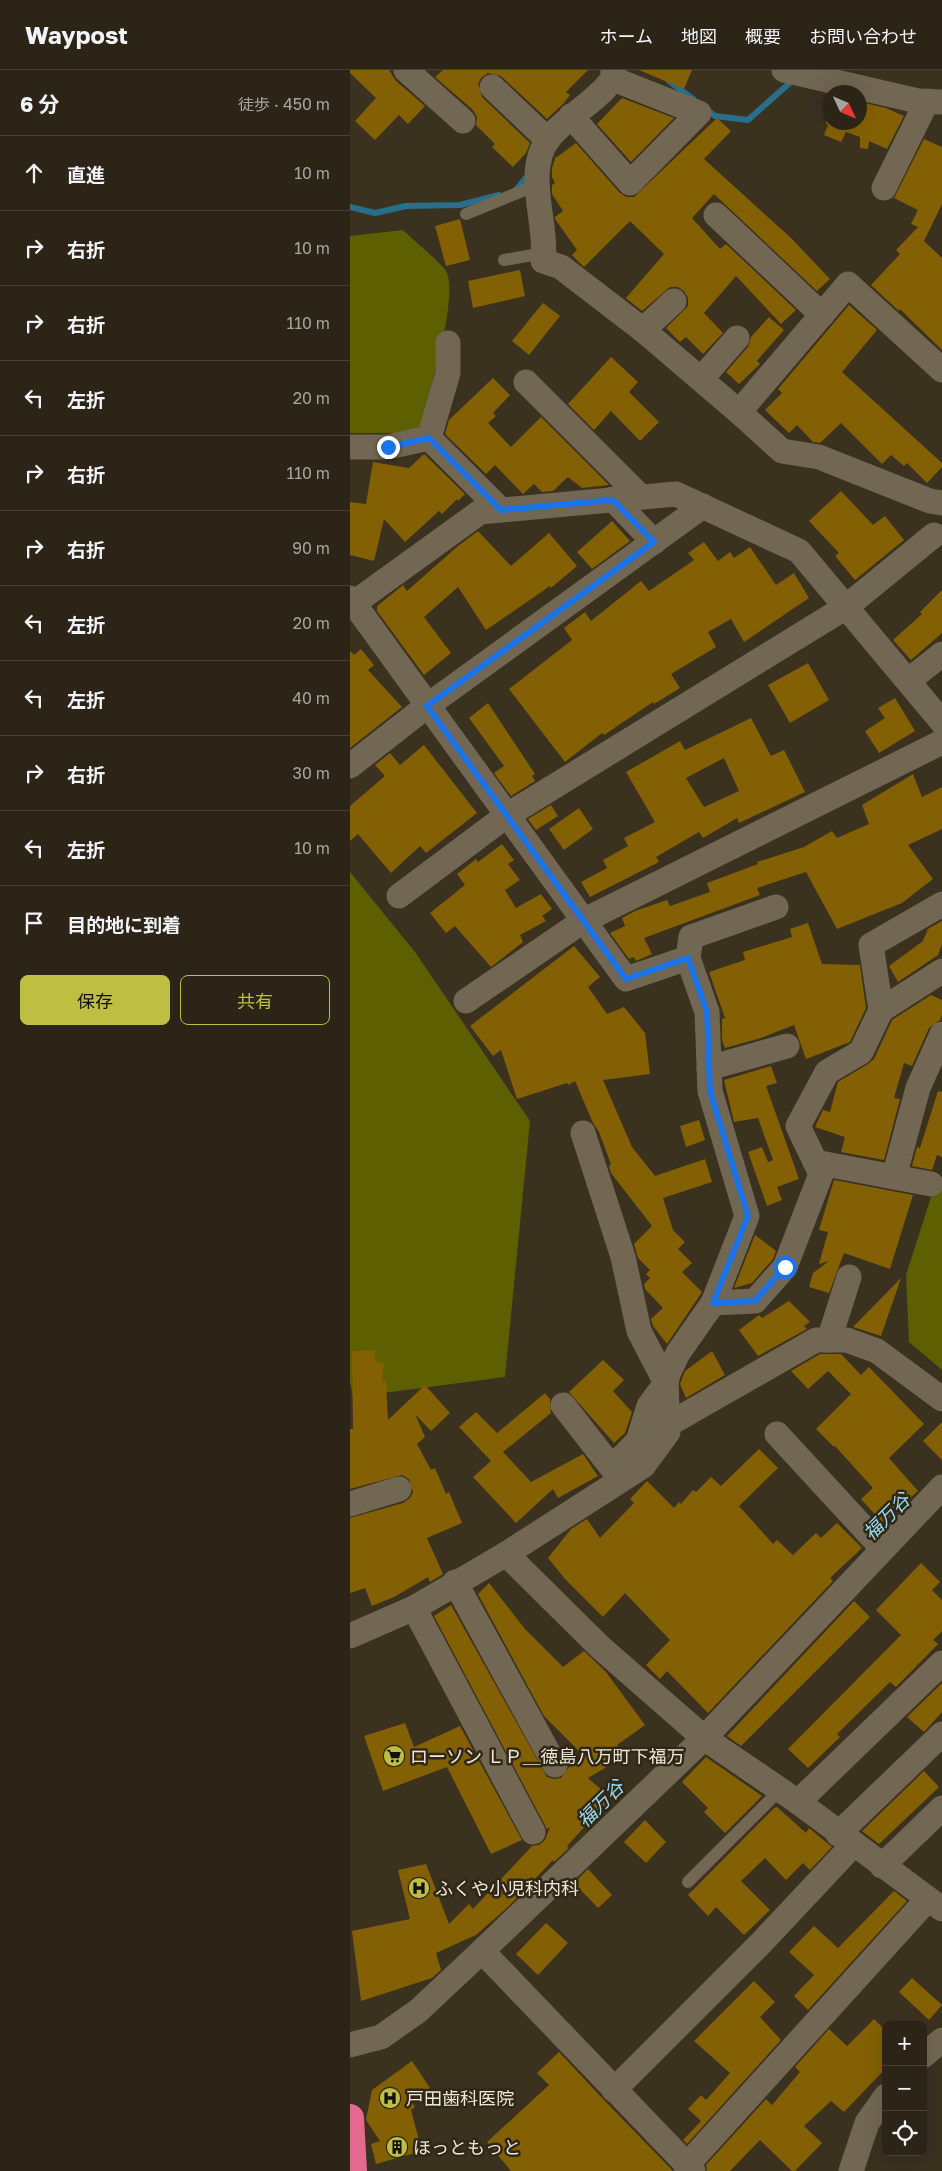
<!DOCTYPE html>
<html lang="ja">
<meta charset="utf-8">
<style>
body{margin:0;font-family:"Golos Text","Noto Sans JP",sans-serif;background:#383124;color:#f1f3f6}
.controls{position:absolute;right:15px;bottom:15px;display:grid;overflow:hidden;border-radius:8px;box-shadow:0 5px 20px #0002}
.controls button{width:45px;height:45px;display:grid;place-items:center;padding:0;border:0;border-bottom:1px solid #484236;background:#2c2517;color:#f1f3f6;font:25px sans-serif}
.compass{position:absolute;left:472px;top:15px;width:45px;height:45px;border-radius:50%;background:#2c2517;box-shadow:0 5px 20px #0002;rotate:134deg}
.stop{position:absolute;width:15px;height:15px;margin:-11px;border:4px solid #1a73e8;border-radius:50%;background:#fff}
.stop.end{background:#1a73e8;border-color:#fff;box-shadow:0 1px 5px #0008}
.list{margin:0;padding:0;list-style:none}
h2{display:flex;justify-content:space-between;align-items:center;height:65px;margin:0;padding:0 20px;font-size:21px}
h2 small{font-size:16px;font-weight:400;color:#a6a5a1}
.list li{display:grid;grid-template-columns:32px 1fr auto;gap:15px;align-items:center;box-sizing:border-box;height:75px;padding:0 20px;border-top:1px solid #484236}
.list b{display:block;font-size:19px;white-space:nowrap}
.list em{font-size:16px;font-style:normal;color:#a6a5a1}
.actions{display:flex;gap:10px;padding:15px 20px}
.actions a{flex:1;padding:11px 0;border:1px solid #bebe42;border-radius:8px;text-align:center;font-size:18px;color:#bebe42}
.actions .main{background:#bebe42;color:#111}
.icon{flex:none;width:28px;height:28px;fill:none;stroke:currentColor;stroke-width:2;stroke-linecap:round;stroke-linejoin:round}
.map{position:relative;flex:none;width:592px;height:2101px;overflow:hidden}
header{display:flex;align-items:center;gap:30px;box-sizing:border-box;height:70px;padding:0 25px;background:#2c2517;border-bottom:1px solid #484236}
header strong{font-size:24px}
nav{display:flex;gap:28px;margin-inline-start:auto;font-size:18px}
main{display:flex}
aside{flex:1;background:#2c2517}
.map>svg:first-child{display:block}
</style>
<header>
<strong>Waypost</strong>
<nav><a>ホーム</a><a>地図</a><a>概要</a><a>お問い合わせ</a></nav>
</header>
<main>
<aside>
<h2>6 分<small>徒歩 · 450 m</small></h2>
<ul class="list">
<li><svg class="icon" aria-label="ahead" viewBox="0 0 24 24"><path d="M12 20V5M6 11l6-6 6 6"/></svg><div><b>直進</b></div><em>10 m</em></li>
<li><svg class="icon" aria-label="right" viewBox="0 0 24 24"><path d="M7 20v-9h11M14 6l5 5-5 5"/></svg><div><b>右折</b></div><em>10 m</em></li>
<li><svg class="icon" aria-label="right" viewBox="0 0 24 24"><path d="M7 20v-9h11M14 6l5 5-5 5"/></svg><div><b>右折</b></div><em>110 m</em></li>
<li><svg class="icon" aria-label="left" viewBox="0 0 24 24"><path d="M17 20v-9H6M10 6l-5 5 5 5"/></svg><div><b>左折</b></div><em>20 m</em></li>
<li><svg class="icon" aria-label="right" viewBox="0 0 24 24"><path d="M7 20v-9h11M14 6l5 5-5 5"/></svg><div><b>右折</b></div><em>110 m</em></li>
<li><svg class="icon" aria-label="right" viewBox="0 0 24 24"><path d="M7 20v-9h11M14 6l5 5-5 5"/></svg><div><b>右折</b></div><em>90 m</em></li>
<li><svg class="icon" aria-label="left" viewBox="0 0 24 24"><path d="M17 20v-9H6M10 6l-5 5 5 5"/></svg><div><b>左折</b></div><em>20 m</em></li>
<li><svg class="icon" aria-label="left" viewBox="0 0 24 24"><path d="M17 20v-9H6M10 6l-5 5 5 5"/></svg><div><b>左折</b></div><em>40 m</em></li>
<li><svg class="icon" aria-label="right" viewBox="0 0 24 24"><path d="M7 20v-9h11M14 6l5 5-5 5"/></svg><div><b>右折</b></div><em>30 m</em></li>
<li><svg class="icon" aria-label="left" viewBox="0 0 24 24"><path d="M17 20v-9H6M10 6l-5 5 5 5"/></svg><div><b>左折</b></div><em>10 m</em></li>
<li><svg class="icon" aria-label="arrive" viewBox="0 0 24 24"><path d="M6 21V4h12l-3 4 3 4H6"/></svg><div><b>目的地に到着</b></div></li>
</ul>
<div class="actions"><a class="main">保存</a><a>共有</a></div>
</aside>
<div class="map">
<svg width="592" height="2101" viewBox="0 0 592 2101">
<rect width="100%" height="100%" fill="#3b311f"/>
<g fill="#5e5f00">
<path d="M 53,160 C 61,168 94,195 97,203 C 108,232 77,330 68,363 L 0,363 L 0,166 Z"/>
<path d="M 0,802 L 65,882 L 180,1051 L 155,1307 L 3,1327 L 0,1311 Z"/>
<path d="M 592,1112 L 592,1300 L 559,1272 L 556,1205 L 581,1127 Z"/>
</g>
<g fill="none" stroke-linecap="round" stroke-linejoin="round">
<g stroke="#276f8b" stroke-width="6">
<path d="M 319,11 L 343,29"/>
<path d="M 355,38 L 365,46 L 398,50 L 442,11 L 445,12"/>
<path d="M 166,120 L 180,103"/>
<path d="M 0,137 L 25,143 L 56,136 L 110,135 L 149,125"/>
</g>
</g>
<g fill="#836004" fill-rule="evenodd">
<path d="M 0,0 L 39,0 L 46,11 L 75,36 L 58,54 L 49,45 L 25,70 L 5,51 L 26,28 L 0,3 Z"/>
<path d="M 93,0 L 238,0 L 216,22 L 220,25 L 213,34 L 197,49 L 151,6 L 138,3 L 131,8 L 128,14 L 132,27 L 180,73 L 176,83 L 163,97 L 142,77 L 145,74 L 126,55 L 127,47 L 123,40 L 85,7 Z"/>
<path d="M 289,0 L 342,0 L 334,19 Z"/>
<path d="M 272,28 L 324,48 L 281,92 L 247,54 Z"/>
<path d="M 510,32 L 536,38 L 554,46 L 537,79 L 519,71 L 518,79 L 510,78 L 510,67 L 496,62 L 491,72 L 474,65 L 478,55 L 475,52 L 510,52 Z"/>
<path d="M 367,48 L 381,61 L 354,89 L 441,168 L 480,209 L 467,221 L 364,124 L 342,148 L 370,179 L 376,174 L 446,240 L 431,254 L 386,206 L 354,243 L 373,263 L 353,284 L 336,267 L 330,272 L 316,258 L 338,236 L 338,228 L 334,221 L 328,217 L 320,217 L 292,241 L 276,228 L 314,184 L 280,151 L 234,197 L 222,185 L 227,180 L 205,149 L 205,147 L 213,141 L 202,124 L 202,115 L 205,113 L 202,107 L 202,98 L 206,86 L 207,87 L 226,73 L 269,122 L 276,127 L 284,127 Z"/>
<path d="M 574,69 L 592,77 L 592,134 L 574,171 L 592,188 L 592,280 L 550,239 L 549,241 L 521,215 L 550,184 L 546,180 L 568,157 L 561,154 L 568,140 L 544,128 Z"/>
<path d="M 110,149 L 120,190 L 96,196 L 85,156 Z"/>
<path d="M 170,200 L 175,226 L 123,238 L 118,211 Z"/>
<path d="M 193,233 L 210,246 L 179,285 L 162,271 Z"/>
<path d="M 499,235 L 527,260 L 492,302 L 592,393 L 592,397 L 577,413 L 557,393 L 554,396 L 541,385 L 532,394 L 491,353 L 470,373 L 463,372 L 447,355 L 439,363 L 415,340 L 432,323 L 428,319 Z"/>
<path d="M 419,247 L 434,260 L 412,285 L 407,291 L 410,294 L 389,314 L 376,302 L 398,277 L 401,267 Z"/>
<path d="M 261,287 L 288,312 L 279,322 L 309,352 L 290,371 L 261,341 L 244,360 L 218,334 Z"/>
<path d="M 143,308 L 160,325 L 143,343 L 146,346 L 138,353 L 161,377 L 191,347 L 259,415 L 232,418 L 218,407 L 203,421 L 192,422 L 184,414 L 173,424 L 145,395 L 136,404 L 95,364 L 99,350 Z"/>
<path d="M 74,384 L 115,424 L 108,431 L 107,429 L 92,444 L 89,441 L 55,472 L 34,449 L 24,491 L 0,485 L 0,432 L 16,434 L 23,392 L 59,398 Z"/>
<path d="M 491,421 L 523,455 L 535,446 L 554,470 L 505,510 L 485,486 L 489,483 L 459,451 Z"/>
<path d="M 262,451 L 280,471 L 242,499 L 227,482 Z"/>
<path d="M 128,461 L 161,496 L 199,463 L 227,496 L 201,518 L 200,516 L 136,560 L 108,517 L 74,547 L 101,583 L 74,605 L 27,541 L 27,536 L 53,515 L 57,521 L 108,476 Z"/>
<path d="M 354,472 L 368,491 L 380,482 L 384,488 L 400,477 L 426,515 L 444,503 L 459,528 L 394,572 L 381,549 L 358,562 L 366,577 L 321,604 L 330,618 L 304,634 L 303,632 L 254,665 L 252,663 L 215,692 L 159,619 L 222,570 L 214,558 L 235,542 L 241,551 L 291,511 L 299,521 L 344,490 L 338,483 Z"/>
<path d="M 592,520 L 592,563 L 561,590 L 543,570 L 572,544 L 570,542 Z"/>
<path d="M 11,579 L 24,595 L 18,600 L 52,637 L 0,678 L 0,581 L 4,585 Z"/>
<path d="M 458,593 L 479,630 L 440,653 L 418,615 Z"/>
<path d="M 545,628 L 565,661 L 529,683 L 515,661 L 535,648 L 528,638 Z"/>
<path d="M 138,633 L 185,704 L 182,706 L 185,711 L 161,726 L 144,703 L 154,696 L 119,648 Z"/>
<path d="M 401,648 L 421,686 L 434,680 L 455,722 L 389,753 L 387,748 L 353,768 L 349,762 L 306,787 L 309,792 L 240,827 L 231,812 L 257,798 L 253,790 L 278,776 L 274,768 L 305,752 L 276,702 L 330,671 L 335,680 ZM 374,688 L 389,721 L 354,737 L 336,708 Z"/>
<path d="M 74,675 L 127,743 L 76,783 L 70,776 L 41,803 L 8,764 L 0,771 L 0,736 L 35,706 L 25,695 L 40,683 L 50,695 Z"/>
<path d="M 563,704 L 572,727 L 592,717 L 592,759 L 558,775 L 583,809 L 552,833 L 487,859 L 456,802 L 407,818 L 410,825 L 294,868 L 302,884 L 286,891 L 284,887 L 279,889 L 260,863 L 275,856 L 272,848 L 285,841 L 317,830 L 320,836 L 360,822 L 357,813 L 408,794 L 407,792 L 454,777 L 482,761 L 487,768 L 519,754 L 512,735 Z"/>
<path d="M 201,735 L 208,746 L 186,760 L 178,749 Z"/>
<path d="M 229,738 L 243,759 L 214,780 L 199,759 Z"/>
<path d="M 152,774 L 164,790 L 158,794 L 170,810 L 155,820 L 166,838 L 191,824 L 202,839 L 192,846 L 196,851 L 170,865 L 173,872 L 141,897 L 105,856 L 96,863 L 80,843 L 115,815 L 107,804 L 126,789 L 128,792 Z"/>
<path d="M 592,851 L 592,874 L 588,885 L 548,912 L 539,896 L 573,871 L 578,859 Z"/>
<path d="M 458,853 L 472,894 L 510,895 L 516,938 L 500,972 L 456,989 L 444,955 L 411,968 L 375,978 L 372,970 L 372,949 L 375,948 L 359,902 L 395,890 L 393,882 L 442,867 L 440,859 Z"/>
<path d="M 224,876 L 250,907 L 238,917 L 257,944 L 274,937 L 295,963 L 300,1004 L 253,1010 L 282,1077 L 305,1106 L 355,1089 L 362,1112 L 313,1128 L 323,1160 L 335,1172 L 328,1179 L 342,1193 L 332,1202 L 352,1222 L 317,1274 L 303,1256 L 301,1249 L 313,1238 L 295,1219 L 294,1214 L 300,1208 L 296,1204 L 300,1200 L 288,1188 L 284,1174 L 302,1156 L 261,1103 L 259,1096 L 261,1094 L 249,1062 L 243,1053 L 225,1011 L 219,1015 L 217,1013 L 167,1029 L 151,980 L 143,986 L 120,956 Z"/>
<path d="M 581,925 L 592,930 L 592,945 L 590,950 L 579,958 L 562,996 L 554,993 L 544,1028 L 550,1029 L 534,1090 L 491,1082 L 495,1067 L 465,1057 L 473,1040 L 480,1042 L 488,1012 L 518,994 L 524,989 L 542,950 Z"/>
<path d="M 421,996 L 427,1013 L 416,1016 L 449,1109 L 427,1117 L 432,1130 L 417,1136 L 398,1082 L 412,1077 L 418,1092 L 423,1090 L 408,1048 L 384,1052 L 374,1010 Z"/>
<path d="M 588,1021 L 592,1022 L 592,1087 L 587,1085 L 582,1100 L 562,1096 L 567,1077 L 570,1078 Z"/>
<path d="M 349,1050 L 355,1070 L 336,1077 L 330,1056 Z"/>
<path d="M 484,1110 L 563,1125 L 540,1199 L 494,1183 L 479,1223 L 459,1217 L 463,1203 L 479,1191 L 469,1194 L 478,1162 L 469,1160 Z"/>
<path d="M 405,1165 L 426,1181 L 423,1189 L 402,1213 L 384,1218 Z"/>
<path d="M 551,1208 L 531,1266 L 503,1257 Z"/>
<path d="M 439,1231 L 460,1252 L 454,1256 L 457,1259 L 408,1286 L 389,1260 L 409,1245 L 412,1248 Z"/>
<path d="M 25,1280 L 25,1291 L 34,1293 L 32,1312 L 36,1311 L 38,1350 L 75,1315 L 100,1343 L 81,1361 L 65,1344 L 75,1367 L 67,1374 L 81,1400 L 85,1398 L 96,1424 L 99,1422 L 112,1453 L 77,1468 L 93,1504 L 80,1512 L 78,1507 L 44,1527 L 22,1536 L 15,1518 L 0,1523 L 0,1448 L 53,1433 L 60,1428 L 63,1422 L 59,1409 L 52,1405 L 0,1419 L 0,1359 L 3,1359 L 2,1281 Z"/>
<path d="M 362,1281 L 375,1305 L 336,1328 L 330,1314 L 335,1301 Z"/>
<path d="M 470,1284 L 491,1284 L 511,1305 L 519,1297 L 574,1354 L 539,1388 L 568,1421 L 533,1453 L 511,1429 L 523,1418 L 485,1376 L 484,1377 L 466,1359 L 501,1324 L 478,1301 L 458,1319 L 441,1301 Z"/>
<path d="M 253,1290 L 274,1310 L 263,1321 L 282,1342 L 275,1363 L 264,1373 L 219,1322 Z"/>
<path d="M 195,1323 L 200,1329 L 201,1343 L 153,1382 L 181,1412 L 233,1384 L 248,1406 L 208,1428 L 203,1419 L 166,1453 L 123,1407 L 141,1391 L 109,1357 L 126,1342 L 147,1363 Z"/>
<path d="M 592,1352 L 592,1390 L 573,1371 Z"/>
<path d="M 409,1379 L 428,1398 L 389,1436 L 423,1474 L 427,1470 L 443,1485 L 466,1463 L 471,1468 L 487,1453 L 512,1478 L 480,1508 L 483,1511 L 358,1643 L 317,1601 L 310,1609 L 296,1595 L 320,1570 L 275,1523 L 253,1547 L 215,1509 L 198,1488 L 221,1459 L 237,1449 L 250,1468 L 284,1433 L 280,1429 L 297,1411 L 324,1438 L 329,1432 L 331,1434 L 343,1420 L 346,1422 L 361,1407 L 371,1416 Z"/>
<path d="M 571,1493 L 590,1512 L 582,1520 L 592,1530 L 592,1561 L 583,1570 L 588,1574 L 546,1617 L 540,1612 L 487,1664 L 490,1667 L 458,1698 L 438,1679 L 551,1565 L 526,1540 Z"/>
<path d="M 139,1513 L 175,1559 L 213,1597 L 234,1581 L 256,1602 L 295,1655 L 267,1675 L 272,1680 L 255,1698 L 238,1708 L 261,1728 L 217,1776 L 219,1778 L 204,1792 L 203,1790 L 159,1836 L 126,1865 L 86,1883 L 91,1900 L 82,1908 L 11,1931 L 2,1861 L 60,1849 L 48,1800 L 76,1794 L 99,1854 L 119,1834 L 123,1839 L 182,1776 L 189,1775 L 195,1770 L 200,1757 L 197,1759 L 84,1546 L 101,1535 L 197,1707 L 204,1709 L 211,1708 L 219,1697 L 235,1687 L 194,1646 L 128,1524 Z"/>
<path d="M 504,1531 L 520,1547 L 391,1676 L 377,1666 Z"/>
<path d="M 592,1613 L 592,1642 L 574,1662 L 557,1647 Z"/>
<path d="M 55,1653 L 64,1677 L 110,1656 L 172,1770 L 141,1784 L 97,1697 L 33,1721 L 14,1666 Z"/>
<path d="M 356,1687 L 412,1726 L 375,1763 L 354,1742 L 358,1738 L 332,1712 Z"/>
<path d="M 574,1701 L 589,1717 L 568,1737 L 529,1774 L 512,1761 Z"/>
<path d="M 427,1737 L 456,1763 L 459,1758 L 482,1777 L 460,1800 L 453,1793 L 436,1810 L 415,1788 L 391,1811 L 420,1840 L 394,1865 L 366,1837 L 358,1846 L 338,1825 L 424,1738 Z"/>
<path d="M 295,1750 L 316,1772 L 296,1793 L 274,1772 Z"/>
<path d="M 238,1799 L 262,1825 L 248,1838 L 224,1813 Z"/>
<path d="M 544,1821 L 557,1831 L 458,1940 L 444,1926 L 464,1905 L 439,1882 L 464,1856 L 488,1878 Z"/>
<path d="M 196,1853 L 218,1873 L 188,1905 L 166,1884 Z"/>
<path d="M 562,1908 L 592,1935 L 579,1950 L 549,1922 Z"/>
<path d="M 404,1911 L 425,1932 L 410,1947 L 431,1970 L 337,2074 L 333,2070 L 351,2051 L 338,2039 L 351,2025 L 356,2030 L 380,2003 L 344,1971 Z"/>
<path d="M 524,1949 L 536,1961 L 536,1998 L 494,2042 L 481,2031 L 454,2056 L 472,2073 L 445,2101 L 442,2101 L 410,2070 L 380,2101 L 357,2101 L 356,2095 L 416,2029 L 422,2035 L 450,2002 L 445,1997 L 479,1959 L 497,1976 Z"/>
<path d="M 209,1982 L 254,2030 L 323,2101 L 161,2101 L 137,2072 L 199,2015 L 187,2003 Z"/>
<path d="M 62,1991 L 80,2018 L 60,2030 L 65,2037 L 61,2040 L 72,2081 L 26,2094 L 21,2074 L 30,2071 L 16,2050 L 22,2020 Z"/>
</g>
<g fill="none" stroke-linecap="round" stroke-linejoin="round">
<g stroke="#726753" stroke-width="12">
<path d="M 116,144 L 187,115"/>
<path d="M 154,190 L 194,183"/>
<path d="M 338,1812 L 430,1720"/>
</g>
<g stroke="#726753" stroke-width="25">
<path d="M 56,0 L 113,51"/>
<path d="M 263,0 C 263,4 263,8 261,11 C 247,31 216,47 199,68 C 173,102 198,152 193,191 L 211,197 L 293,260 L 389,342"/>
<path d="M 434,0 L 568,31 L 592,32"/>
<path d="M 142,17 L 198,70"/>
<path d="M 221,46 L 280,113 L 349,43 L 263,9"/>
<path d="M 534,118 L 577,31"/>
<path d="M 366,145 L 472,245"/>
<path d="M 293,260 L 324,231"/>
<path d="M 98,273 L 98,303 L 79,368 L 151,440"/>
<path d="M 592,300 L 498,214 L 389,342 L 432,381 L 469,387 L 580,431 L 592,433"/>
<path d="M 351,309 L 387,268"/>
<path d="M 176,312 L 291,427"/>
<path d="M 0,377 L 38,377 L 79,368"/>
<path d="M 263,429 L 304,472"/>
<path d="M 0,528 L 276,909 L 338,888 L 357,942 L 360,1021 L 397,1146 L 363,1233 L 328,1283 L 318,1304 L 316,1313 L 318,1362 L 293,1396 L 156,1484"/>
<path d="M 4,533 L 130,442 L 326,424 L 449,481 L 592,652"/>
<path d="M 558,611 L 592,584"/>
<path d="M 0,696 L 77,636 L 353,436"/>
<path d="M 49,826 L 156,746 L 496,537 L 584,465"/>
<path d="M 338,888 L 341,867 L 426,837"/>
<path d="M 116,931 L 233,851 L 592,672"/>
<path d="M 531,940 L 592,901"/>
<path d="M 359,998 L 437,976"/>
<path d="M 465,1092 L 581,1114"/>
<path d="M 544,1107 L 568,1018 L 592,964"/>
<path d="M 363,1233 L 405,1231 L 435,1197 L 471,1104 L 448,1056 L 477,1002 L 511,982 L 531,940 L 521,875 L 592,834"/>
<path d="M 479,1270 L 499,1207"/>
<path d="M 213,1335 L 262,1398 L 288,1371 L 299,1336 L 316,1313 L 289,1261 L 273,1187 L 233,1063"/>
<path d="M 319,1354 L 466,1270 L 497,1270 L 527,1281 L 592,1329"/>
<path d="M 427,1364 L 533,1479"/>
<path d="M 0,1434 L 49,1419"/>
<path d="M 105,1512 L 205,1695"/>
<path d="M 64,1538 L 183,1762"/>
<path d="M 0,1566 L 64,1538 L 156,1484 L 250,1577 L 354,1668 L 448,1732 L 592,1839"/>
<path d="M 448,1732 L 592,1593"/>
<path d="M 488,1764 L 592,1664"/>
<path d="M 532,1796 L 592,1738"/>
<path d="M 132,1881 L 343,2101"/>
<path d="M 0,1975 L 31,1967 L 68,1941 L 132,1881 L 354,1668 L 592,1417"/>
<path d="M 573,1986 L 592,1970"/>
<path d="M 264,2020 L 412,1872 L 503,1775"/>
<path d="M 336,2096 L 577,1830"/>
<path d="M 501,2101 L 517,2053 L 536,2026"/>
</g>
<path stroke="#e3698e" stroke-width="28" d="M 0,2048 L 3,2101"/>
</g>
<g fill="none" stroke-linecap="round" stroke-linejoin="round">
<path stroke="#1a73e8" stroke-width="6" d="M 38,377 L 79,368 L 151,440 L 263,430 L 304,472 L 77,636 L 276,909 L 338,888 L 357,942 L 360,1021 L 398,1146 L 363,1233 L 405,1231 L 435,1197"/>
</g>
<defs>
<g id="supermarket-disc" transform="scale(1.125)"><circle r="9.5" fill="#bebe42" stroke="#302715"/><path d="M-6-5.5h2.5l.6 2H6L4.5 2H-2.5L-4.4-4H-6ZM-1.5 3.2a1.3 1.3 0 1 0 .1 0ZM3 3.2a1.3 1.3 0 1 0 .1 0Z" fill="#111"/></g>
<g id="hospital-disc" transform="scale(1.125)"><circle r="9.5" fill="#bebe42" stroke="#302715"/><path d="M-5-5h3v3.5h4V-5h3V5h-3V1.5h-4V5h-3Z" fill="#111"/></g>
<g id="building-disc" transform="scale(1.125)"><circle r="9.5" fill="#bebe42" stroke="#302715"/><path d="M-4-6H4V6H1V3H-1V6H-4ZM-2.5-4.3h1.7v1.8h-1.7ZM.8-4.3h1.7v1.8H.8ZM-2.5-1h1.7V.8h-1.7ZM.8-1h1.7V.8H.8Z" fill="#111"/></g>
</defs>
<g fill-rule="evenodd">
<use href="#supermarket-disc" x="44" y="1686"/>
<use href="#hospital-disc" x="69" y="1818"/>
<use href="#hospital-disc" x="40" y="2028"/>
<use href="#building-disc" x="47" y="2077"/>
</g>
<g text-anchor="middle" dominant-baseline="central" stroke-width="5" stroke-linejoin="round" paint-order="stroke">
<g font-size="18" fill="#ede7db" stroke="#302715" text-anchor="start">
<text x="60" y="1686">ローソン ＬＰ＿徳島八万町下福万</text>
<text x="85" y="1818">ふくや小児科内科</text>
<text x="56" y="2028">戸田歯科医院</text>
<text x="63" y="2077">ほっともっと</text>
</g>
<g font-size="19" font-style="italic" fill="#98dbfa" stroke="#302715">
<text transform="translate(536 1446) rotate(-45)">福万谷</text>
<text transform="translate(250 1733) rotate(-45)">福万谷</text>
</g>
</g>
</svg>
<div class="controls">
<button>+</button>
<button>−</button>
<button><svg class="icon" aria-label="locate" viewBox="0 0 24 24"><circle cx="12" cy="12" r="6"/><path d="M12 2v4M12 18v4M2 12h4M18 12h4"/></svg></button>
</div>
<svg class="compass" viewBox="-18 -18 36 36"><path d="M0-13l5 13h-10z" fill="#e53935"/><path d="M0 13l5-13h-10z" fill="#a6a5a1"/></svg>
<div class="stop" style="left:435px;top:1197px"></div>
<div class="stop end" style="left:38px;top:377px"></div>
</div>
</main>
